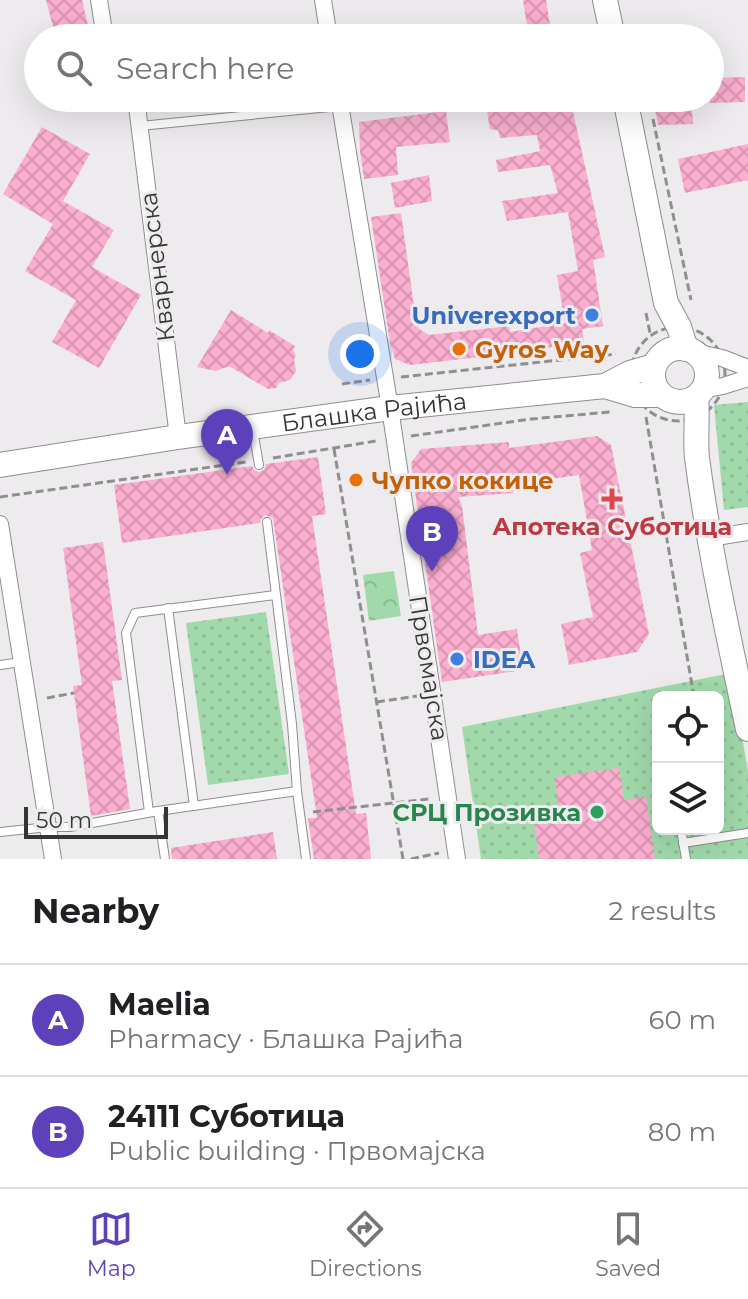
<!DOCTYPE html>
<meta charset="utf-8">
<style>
body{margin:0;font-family:Montserrat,sans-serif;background:#f6f6f6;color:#202124}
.controls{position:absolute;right:24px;bottom:24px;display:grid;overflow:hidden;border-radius:12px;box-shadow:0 8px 32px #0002}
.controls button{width:72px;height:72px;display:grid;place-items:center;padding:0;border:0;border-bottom:2px solid #e0e0e0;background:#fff;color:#202124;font:40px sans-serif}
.scale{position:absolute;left:24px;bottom:20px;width:144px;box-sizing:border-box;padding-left:8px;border:4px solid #363536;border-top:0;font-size:22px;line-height:28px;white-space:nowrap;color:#363536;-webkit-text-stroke:6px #eeebee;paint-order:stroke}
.you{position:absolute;left:360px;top:354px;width:28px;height:28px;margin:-20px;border:6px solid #fff;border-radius:50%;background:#1a73e8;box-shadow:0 0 0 12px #1a73e833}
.badge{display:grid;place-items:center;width:52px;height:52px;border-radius:50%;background:#5d41ba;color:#fff;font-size:26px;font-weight:700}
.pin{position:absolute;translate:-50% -66px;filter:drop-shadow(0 2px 4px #0008)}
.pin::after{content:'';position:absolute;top:42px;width:28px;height:24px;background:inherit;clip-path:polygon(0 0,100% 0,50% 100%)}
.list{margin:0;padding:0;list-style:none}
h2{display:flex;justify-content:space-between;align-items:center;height:104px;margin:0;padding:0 32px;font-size:34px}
h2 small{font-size:26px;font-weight:400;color:#757577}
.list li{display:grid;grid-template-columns:52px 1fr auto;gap:24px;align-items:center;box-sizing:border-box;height:112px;padding:0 32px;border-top:2px solid #e0e0e0}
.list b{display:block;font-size:30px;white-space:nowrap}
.list p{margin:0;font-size:26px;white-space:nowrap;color:#757577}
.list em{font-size:26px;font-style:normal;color:#757577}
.icon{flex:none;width:44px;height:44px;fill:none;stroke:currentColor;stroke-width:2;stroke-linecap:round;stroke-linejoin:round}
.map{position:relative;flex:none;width:748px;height:859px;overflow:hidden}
.search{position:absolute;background:#fff;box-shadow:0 8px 32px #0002;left:24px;right:24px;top:24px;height:88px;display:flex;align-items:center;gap:20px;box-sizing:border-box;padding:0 28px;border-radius:44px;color:#757577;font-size:30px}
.sheet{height:328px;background:#fff}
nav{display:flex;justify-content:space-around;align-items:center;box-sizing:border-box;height:112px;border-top:2px solid #e0e0e0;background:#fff;font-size:22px;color:#757577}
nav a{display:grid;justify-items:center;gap:4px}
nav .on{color:#5d41ba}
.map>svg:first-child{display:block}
</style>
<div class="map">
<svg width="748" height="859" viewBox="0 0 748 859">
<defs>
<pattern id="grass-dots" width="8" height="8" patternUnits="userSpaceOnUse" patternTransform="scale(2)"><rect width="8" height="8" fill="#a1d9ab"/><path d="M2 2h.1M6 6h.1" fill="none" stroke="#8bbb94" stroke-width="1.8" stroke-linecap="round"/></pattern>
<pattern id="forest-crowns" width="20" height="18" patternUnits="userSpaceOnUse" patternTransform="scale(2)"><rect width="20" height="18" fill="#a1d9ab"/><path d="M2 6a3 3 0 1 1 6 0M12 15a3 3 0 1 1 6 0" fill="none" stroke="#8bbb94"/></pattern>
<pattern id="building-cross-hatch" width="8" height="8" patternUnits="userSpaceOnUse" patternTransform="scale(2)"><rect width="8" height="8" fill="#fbaecf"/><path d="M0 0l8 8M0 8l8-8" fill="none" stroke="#d896b2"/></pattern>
</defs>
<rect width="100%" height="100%" fill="#eeebee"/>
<g fill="url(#grass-dots)" fill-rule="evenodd">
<path d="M 748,402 L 748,507 L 724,510 L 714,405 Z"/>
<path d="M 266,612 L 289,774 L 208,785 L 186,623 Z"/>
<path d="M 731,673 L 748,771 L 748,859 L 481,859 L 462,727 ZM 658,697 L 718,697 L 718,829 L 658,829 Z"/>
</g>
<path fill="url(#forest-crowns)" d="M 394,571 L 401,616 L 369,621 L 363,575 Z"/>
<g fill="url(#building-cross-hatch)">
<path d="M 46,0 L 82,0 L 91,38 L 56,38 Z"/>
<path d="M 523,0 L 546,0 L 552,38 L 529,38 Z"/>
<path d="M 745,77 L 745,102 L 710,103 L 710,78 Z"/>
<path d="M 527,98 L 570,98 L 605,257 L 593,260 L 603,326 L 582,329 L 584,342 L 522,352 L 410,365 L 395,359 L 390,343 L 371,217 L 401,213 L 416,321 L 419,329 L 429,335 L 509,326 L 510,332 L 565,323 L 557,275 L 578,271 L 568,212 L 507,221 L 502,201 L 558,193 L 550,165 L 498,172 L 496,160 L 540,151 L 537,135 L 500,138 L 498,130 L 490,129 L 487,111 L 528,104 Z"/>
<path d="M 653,98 L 691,98 L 693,124 L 658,125 Z"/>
<path d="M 446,111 L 450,142 L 396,147 L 398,175 L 364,179 L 360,151 L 359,122 Z"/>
<path d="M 42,127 L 90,154 L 63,201 L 114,230 L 92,267 L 141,295 L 99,368 L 52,342 L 76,300 L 25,271 L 53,224 L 3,194 Z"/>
<path d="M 748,144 L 748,180 L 685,193 L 678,159 Z"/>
<path d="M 429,175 L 432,201 L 395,208 L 391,183 Z"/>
<path d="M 231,310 L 268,333 L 269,330 L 295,346 L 293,350 L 296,355 L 294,359 L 296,371 L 290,380 L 279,383 L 276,388 L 268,389 L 229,366 L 216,371 L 197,367 Z"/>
<path d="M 597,436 L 611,445 L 649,634 L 637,652 L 569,665 L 561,624 L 593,617 L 580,553 L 592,550 L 579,475 L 514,484 L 513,493 L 458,497 L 462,506 L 478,635 L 517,629 L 523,670 L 442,682 L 411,463 L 421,449 L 509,442 L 509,448 Z"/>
<path d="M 318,457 L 326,514 L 312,516 L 356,814 L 366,813 L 371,859 L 314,859 L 308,818 L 317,818 L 273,518 L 265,515 L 261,519 L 260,523 L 122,543 L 114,485 L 252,466 L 254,470 L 259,472 L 264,470 L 266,464 Z"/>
<path d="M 103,542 L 122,680 L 112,681 L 130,809 L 91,816 L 73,686 L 82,685 L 63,548 Z"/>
<path d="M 619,768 L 624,800 L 646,796 L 655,859 L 539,859 L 533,814 L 559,810 L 555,777 Z"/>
<path d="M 273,832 L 277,859 L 172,859 L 171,848 Z"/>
</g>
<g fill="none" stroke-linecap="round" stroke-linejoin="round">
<g stroke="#908c90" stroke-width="10">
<g id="lane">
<path d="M 140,126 L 340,106"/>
<path d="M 253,430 L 259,465"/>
<path d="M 168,608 L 194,806"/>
<path d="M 0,665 L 21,662"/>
<path d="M 297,791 L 306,859"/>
<path d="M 158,811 L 165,859"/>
<path d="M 149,812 L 126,633 L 135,613 L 275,595"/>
<path d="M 681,829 L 686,859"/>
<path d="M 0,832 L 49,827 L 70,827 L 158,811 L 297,791 L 292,724 L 267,522"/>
<path d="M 683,843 L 748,833"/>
</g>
</g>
<g stroke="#908c90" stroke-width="18">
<g id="street">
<path d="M 99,0 L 105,38"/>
<path d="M 323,0 L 329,38"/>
<path d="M 136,98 L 178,437"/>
<path d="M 339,98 L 390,408 L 457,859"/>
<path d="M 694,352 L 722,358 L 748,368"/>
<path d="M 702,390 L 723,386 L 748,378"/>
<path d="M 0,524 L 53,859"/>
<path d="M 710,538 L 748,532"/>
</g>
</g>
<g stroke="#908c90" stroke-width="26">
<g id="secondary">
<path d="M 605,0 L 613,38"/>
<path d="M 625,98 L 666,303 L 679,327 L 686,349"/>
<circle cx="680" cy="375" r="27"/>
<path d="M 605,386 L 635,395 L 661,395"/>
<path d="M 696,397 C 698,417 695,438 697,458 C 709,549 729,639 748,729"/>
<path id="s1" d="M 0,465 L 178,437 L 390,408 L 605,386 L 630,373 L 654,366"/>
</g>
</g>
<g stroke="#908f90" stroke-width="3" stroke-dasharray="8 4" stroke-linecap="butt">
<path d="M 653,119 L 691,300"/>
<path d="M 646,313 L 650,333"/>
<circle cx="678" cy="374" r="47"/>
<path d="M 401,377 L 616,354"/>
<path d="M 342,384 L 370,380"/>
<path d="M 646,417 L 694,697"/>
<path d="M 411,436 L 531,419 L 610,412"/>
<path d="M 334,449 L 403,859"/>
<path d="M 273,458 L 376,441"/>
<path d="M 0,497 L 246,462"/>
<path d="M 47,698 L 74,693"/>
<path d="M 377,702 L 417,696"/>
<path d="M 313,812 L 429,799"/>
<path d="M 411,859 L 439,853"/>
</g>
<use href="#lane" stroke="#fff" stroke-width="8"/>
<use href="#street" stroke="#fff" stroke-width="16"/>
<use href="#secondary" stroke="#fff" stroke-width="24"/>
</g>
<g fill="#3f7fe0" stroke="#eeebee" stroke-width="3">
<circle cx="592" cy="315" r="8"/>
<circle cx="457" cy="659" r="8"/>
</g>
<g fill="#e8710a" stroke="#eeebee" stroke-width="3">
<circle cx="459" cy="349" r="8"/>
<circle cx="356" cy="480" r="8"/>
</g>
<path fill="#e0444e" stroke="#eeebee" stroke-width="3" d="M608 487h8v8h8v8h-8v8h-8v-8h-8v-8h8z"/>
<circle fill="#2e9e5b" stroke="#eeebee" stroke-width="3" cx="597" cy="812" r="8"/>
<g text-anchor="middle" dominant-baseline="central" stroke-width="6" stroke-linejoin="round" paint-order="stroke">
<g font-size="24" fill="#363536" stroke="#eeebee">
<text transform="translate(157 267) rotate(-97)">Кварнерска</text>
<text stroke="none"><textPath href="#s1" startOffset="378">Блашка Рајића</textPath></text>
<text transform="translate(429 668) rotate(81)">Првомајска</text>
</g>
<g font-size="24" font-weight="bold" fill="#366cbe" stroke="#eeebee" text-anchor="end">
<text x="576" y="315">Univerexport</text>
<text x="473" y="659" text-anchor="start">IDEA</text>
</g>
<g font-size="24" font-weight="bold" fill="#c56008" stroke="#eeebee" text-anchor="start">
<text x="475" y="349">Gyros Way</text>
<text x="372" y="480">Чупко кокице</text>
</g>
<g font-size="24" font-weight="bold" fill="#be3a42" stroke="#eeebee">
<text x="612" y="526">Апотека Суботица</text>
</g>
<g font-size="24" font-weight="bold" fill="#27864d" stroke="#eeebee" text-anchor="end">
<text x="581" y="812">СРЦ Прозивка</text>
</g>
</g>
</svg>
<div class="controls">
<button><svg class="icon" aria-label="locate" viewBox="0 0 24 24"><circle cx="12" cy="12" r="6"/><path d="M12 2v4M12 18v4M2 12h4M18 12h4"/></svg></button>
<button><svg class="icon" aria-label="layers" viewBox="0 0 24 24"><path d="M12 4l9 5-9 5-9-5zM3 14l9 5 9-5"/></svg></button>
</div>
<div class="scale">50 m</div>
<div class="you"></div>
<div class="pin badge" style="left:227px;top:475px">A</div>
<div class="pin badge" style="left:432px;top:572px">B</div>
<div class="search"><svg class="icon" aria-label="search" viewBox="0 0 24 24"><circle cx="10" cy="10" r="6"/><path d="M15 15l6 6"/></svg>Search here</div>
</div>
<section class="sheet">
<h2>Nearby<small>2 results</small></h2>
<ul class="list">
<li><span class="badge">A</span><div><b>Maelia</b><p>Pharmacy · Блашка Рајића</p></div><em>60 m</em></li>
<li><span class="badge">B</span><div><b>24111 Суботица</b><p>Public building · Првомајска</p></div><em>80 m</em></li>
</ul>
</section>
<nav>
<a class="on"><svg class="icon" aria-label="map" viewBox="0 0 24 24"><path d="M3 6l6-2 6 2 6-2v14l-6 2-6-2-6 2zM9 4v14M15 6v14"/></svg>Map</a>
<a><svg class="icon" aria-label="directions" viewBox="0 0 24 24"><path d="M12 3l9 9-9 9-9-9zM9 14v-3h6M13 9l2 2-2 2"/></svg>Directions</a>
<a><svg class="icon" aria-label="saved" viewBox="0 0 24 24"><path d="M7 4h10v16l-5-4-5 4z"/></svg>Saved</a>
</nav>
